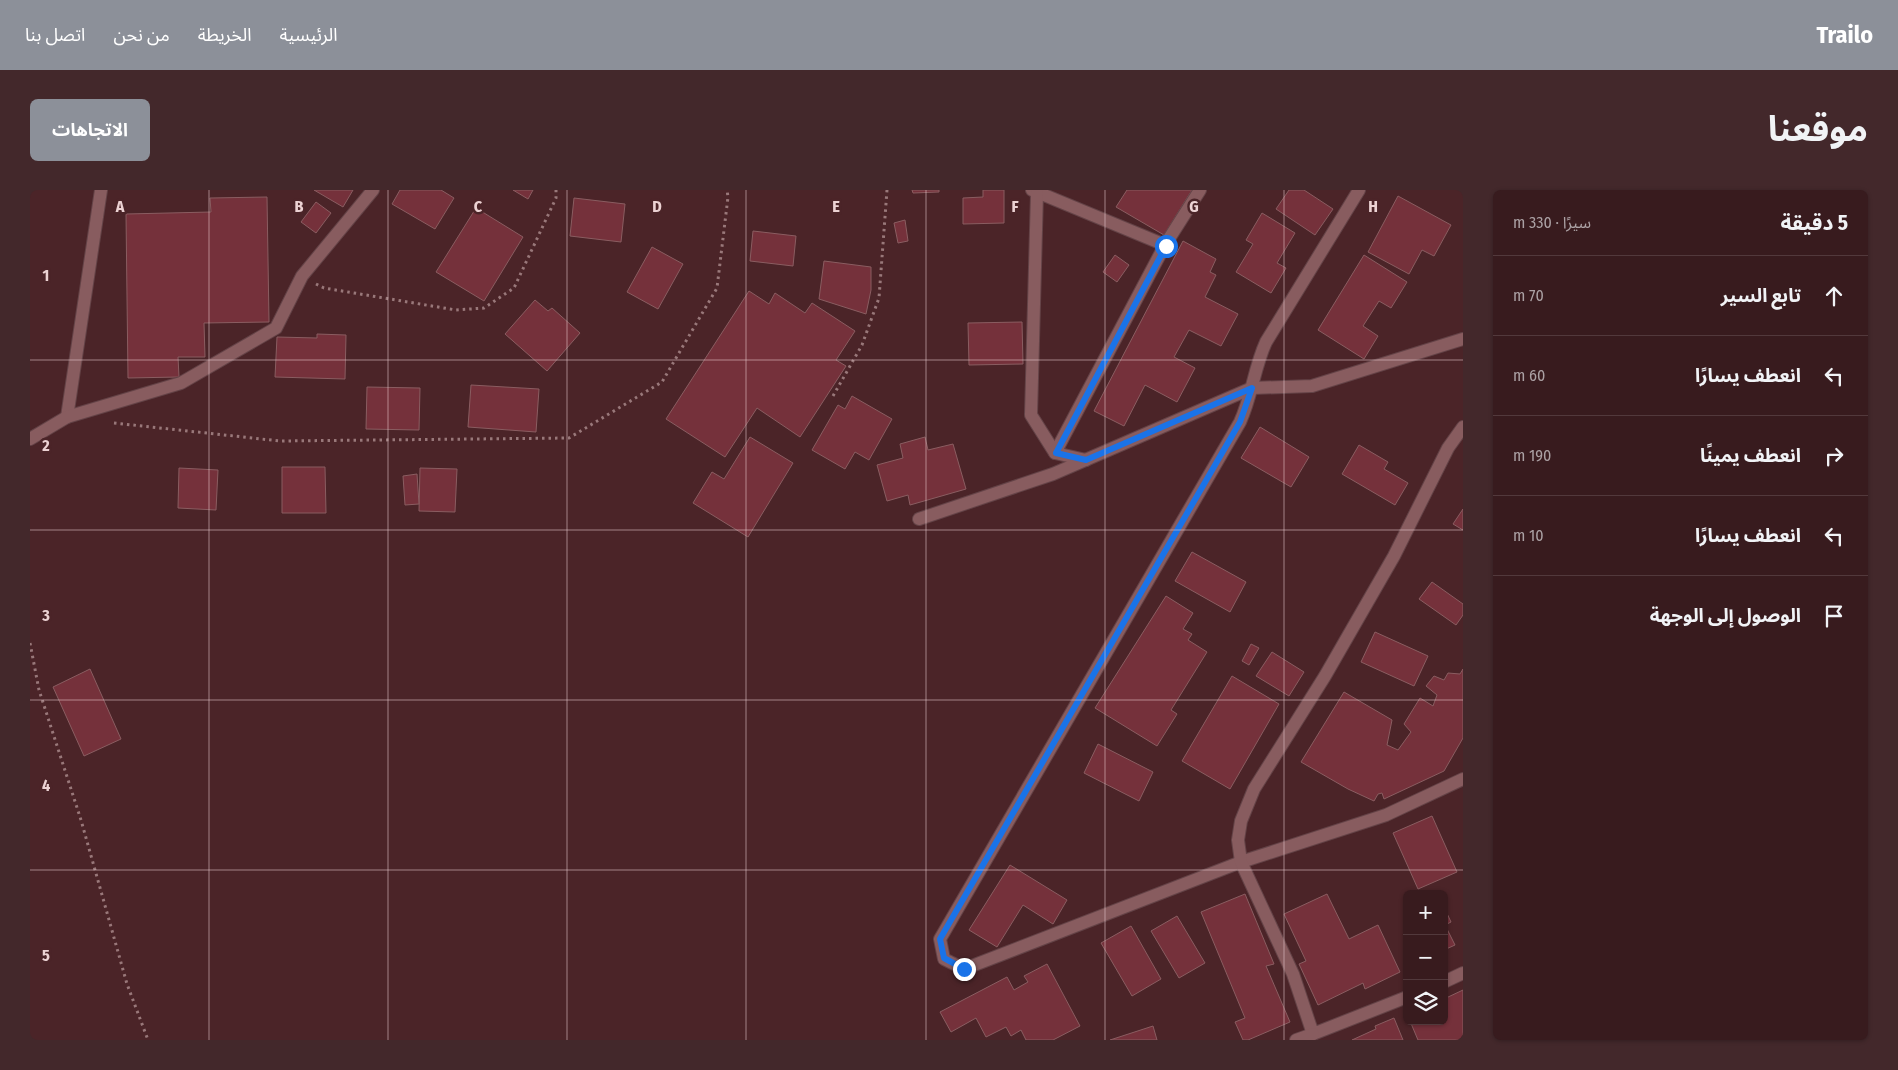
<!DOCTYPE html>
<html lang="ar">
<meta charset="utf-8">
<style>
body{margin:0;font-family:"Fira Sans Condensed","Noto Sans Arabic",sans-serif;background:#43282b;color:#f1f3f6;direction:rtl}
.controls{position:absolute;right:15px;bottom:15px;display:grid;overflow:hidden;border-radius:8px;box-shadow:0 1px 4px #0004}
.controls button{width:45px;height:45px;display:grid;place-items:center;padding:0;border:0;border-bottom:1px solid #52393c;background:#381b1e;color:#f1f3f6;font:25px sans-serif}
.stop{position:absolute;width:15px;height:15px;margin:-11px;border:4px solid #1a73e8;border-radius:50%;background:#fff}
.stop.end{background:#1a73e8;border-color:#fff;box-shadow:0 1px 5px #0008}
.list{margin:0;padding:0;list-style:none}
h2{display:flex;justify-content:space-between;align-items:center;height:65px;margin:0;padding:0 20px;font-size:21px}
h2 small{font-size:16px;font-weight:400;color:#aba1a4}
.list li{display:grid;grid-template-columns:32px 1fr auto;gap:15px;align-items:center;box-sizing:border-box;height:80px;padding:0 20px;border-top:1px solid #52393c}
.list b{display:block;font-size:19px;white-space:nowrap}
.list em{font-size:16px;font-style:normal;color:#aba1a4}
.icon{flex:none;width:28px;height:28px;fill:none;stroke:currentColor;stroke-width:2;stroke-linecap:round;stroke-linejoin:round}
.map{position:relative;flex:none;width:1433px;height:850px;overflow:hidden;direction:ltr;border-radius:8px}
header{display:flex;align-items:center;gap:30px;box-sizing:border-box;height:70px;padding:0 25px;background:#8c9099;color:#fff}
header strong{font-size:24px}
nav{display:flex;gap:28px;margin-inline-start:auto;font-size:18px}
.intro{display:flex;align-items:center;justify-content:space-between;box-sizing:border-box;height:120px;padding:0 30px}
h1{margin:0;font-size:35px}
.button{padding:12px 22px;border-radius:8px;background:#8c9099;color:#fff;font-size:18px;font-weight:700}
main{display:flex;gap:30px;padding:0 30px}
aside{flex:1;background:#381b1e;border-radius:8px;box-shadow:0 1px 4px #0004}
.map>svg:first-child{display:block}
</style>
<header>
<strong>Trailo</strong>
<nav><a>الرئيسية</a><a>الخريطة</a><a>من نحن</a><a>اتصل بنا</a></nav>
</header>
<div class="intro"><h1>موقعنا</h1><a class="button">الاتجاهات</a></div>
<main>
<aside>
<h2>5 دقيقة<small>سيرًا · 330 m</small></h2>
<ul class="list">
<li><svg class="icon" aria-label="ahead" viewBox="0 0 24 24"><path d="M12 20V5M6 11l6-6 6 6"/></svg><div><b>تابع السير</b></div><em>70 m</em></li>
<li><svg class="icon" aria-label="left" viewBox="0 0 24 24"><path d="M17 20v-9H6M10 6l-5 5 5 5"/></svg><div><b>انعطف يسارًا</b></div><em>60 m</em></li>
<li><svg class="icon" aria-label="right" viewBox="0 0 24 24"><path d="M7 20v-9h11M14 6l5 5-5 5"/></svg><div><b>انعطف يمينًا</b></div><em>190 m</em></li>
<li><svg class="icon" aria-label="left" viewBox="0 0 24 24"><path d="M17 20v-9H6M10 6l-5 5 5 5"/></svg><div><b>انعطف يسارًا</b></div><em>10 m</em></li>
<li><svg class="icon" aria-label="arrive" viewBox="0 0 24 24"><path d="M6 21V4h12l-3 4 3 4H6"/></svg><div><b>الوصول إلى الوجهة</b></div></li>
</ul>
</aside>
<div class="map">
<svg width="1433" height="850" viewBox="0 0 1433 850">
<rect width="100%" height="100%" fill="#4b2428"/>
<g fill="#75313b" stroke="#8a5d61">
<path d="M 284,0 L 323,0 L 313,17 Z"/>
<path d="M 370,0 L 411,0 L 424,8 L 405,39 L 362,14 Z"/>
<path d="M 483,0 L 503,0 L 498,9 Z"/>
<path d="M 882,0 L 909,0 L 909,2 L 883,3 Z"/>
<path d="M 953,0 L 974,0 L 974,33 L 933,34 L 933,8 L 953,7 Z"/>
<path d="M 1097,0 L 1162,0 L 1134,45 L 1086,17 Z"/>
<path d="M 1259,0 L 1274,0 L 1303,19 L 1285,45 L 1246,19 Z"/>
<path d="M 1368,6 L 1421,35 L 1404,66 L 1392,60 L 1379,84 L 1338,62 Z"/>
<path d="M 237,7 L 239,132 L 174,133 L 175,167 L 148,167 L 149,187 L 98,188 L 96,24 L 181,22 L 180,8 Z"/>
<path d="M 544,8 L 595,14 L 591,52 L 540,46 Z"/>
<path d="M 286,12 L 301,23 L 286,43 L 271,32 Z"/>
<path d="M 446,18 L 493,47 L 454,111 L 406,82 Z"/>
<path d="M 1232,23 L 1265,43 L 1247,73 L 1256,78 L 1241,103 L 1206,82 L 1223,54 L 1216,50 Z"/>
<path d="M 875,30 L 878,51 L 868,53 L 864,33 Z"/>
<path d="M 723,41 L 766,46 L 763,76 L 720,71 Z"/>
<path d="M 1153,51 L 1186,69 L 1180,82 L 1186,85 L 1175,107 L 1208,124 L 1191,156 L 1159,140 L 1144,167 L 1165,178 L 1147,212 L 1115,195 L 1094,236 L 1064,221 Z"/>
<path d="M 622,57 L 653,74 L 628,119 L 597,102 Z"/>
<path d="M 1085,65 L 1099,75 L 1087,92 L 1073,82 Z"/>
<path d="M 1334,65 L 1377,92 L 1361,118 L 1349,111 L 1333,136 L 1348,146 L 1334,169 L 1288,140 Z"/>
<path d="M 794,71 L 841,77 L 841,100 L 836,124 L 789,109 Z"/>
<path d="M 719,101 L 739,114 L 745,103 L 775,123 L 782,113 L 825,141 L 806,170 L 816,176 L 770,247 L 727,218 L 695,267 L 636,229 Z"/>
<path d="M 505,110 L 518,121 L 522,118 L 550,143 L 517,181 L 475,144 Z"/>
<path d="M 992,132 L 993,174 L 939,175 L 938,133 Z"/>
<path d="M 287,144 L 316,145 L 315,189 L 245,187 L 247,147 L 287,148 Z"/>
<path d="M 441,195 L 509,199 L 506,242 L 438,237 Z"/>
<path d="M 337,197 L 390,198 L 389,240 L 336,239 Z"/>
<path d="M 822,206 L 862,229 L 839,270 L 825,262 L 815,279 L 782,260 L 808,215 L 815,219 Z"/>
<path d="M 1230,237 L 1279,267 L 1261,297 L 1211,268 Z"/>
<path d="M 720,247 L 763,273 L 718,347 L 663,313 L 682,282 L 694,289 Z"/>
<path d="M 895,247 L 898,260 L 923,254 L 936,299 L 880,315 L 878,305 L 857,311 L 847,275 L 873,268 L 870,254 Z"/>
<path d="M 1329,255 L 1358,272 L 1354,279 L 1378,293 L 1365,315 L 1312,284 Z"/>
<path d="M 252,277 L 295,277 L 296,323 L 252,323 Z"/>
<path d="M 149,278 L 188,280 L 186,320 L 148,318 Z"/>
<path d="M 390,278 L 427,279 L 425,322 L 389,321 Z"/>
<path d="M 387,284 L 389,314 L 375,315 L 373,286 Z"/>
<path d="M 1433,319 L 1433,340 L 1423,334 Z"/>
<path d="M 1162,362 L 1216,392 L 1200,422 L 1145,391 Z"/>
<path d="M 1402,392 L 1433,414 L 1433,425 L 1426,435 L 1389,409 Z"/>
<path d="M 1136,406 L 1163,423 L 1153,439 L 1162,444 L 1158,450 L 1177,462 L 1141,520 L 1147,524 L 1127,556 L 1065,518 Z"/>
<path d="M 1345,442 L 1398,466 L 1384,496 L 1331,472 Z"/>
<path d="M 1221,454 L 1229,458 L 1219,475 L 1212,471 Z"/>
<path d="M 1242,462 L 1274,482 L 1259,506 L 1226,486 Z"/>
<path d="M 60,479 L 91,549 L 54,566 L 23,497 Z"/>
<path d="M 1433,479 L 1433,548 L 1414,581 L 1354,609 L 1352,603 L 1348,604 L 1344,611 L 1318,599 L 1271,572 L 1314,502 L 1362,530 L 1357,555 L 1368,560 L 1381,542 L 1374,534 L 1390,508 L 1403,516 L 1407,505 L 1396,496 L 1404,486 L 1414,490 L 1418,483 L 1430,484 Z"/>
<path d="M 1202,486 L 1249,514 L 1200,599 L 1152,571 Z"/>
<path d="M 1068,554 L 1123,582 L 1109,611 L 1054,583 Z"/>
<path d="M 1402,626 L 1427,682 L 1388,699 L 1363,643 Z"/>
<path d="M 980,675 L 1037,710 L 1023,734 L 993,715 L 967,757 L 939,740 Z"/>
<path d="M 1215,704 L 1244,774 L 1236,776 L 1260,832 L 1218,850 L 1213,850 L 1205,832 L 1215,828 L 1171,722 Z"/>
<path d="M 1297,704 L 1319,749 L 1348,735 L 1370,782 L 1335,799 L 1333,793 L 1288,815 L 1269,774 L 1276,771 L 1254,724 Z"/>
<path d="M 1414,717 L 1421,732 L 1415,735 L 1425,755 L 1414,760 Z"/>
<path d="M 1147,726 L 1175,773 L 1149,788 L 1121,741 Z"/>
<path d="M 1101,736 L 1131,789 L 1102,806 L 1071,753 Z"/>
<path d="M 1017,774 L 1050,836 L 1023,850 L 996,850 L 991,840 L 981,846 L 976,837 L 956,847 L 946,828 L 921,842 L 910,822 L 977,787 L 984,800 L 998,792 L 994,786 Z"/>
<path d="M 1433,800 L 1433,850 L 1388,850 L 1380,831 L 1414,831 L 1414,803 L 1416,808 Z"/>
<path d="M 1364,828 L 1373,850 L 1322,850 L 1346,839 L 1345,836 Z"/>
<path d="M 1123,836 L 1127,850 L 1080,850 Z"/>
</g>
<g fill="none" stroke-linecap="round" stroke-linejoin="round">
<g stroke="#644347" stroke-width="14">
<g id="minor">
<path d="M 1002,0 L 1135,55"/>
<path d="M 1329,0 L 1236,152 C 1224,178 1222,206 1210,232 L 910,749 L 914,769 L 934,779 L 1211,672 L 1356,625 L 1433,589"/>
<path d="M 1007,3 L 1001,225 L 1025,263 L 1056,270"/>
<path d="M 37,227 L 71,0"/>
<path d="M 0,249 L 37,227 L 151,193 L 246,138 L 272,86 L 343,0"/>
<path d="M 1025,263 L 1135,55 L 1170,0"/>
<path d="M 889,329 L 1023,284 L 1222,198 L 1282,196 L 1433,149"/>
<path d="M 1414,792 L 1433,783"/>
<path d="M 1377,807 L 1283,844 L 1263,784 L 1211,672 L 1208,650 L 1211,631 L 1224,599 L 1295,486 L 1364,366 L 1418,258 L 1433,237"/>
<path d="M 1266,850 L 1283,844"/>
</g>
</g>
<g stroke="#99787a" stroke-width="3" stroke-dasharray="2.5 4" stroke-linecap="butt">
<path d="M 286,94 L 294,98 L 426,120 L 454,118 L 484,98 L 526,8 L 526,0"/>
<path d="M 803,206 L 832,155 L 849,108 L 857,0"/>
<path d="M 84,233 L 250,251 L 539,248 L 632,192 L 687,98 L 698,7 L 697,0"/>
<path d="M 0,453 L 9,500 L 51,630 L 97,794 L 118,850"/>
</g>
<use href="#minor" stroke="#885c5f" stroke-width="12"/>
</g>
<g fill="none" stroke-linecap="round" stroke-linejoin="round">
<path stroke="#1a73e8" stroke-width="6" d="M 934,779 L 914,768 L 910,749 L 1210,232 L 1222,198 L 1056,270 L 1026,263 L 1136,56"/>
</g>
<path fill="none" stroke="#ecd2d3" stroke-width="1" stroke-opacity="0.55" d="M 179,0 L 179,850M 358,0 L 358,850M 537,0 L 537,850M 716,0 L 716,850M 896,0 L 896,850M 1075,0 L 1075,850M 1254,0 L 1254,850M 0,170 L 1433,170M 0,340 L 1433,340M 0,510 L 1433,510M 0,680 L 1433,680"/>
<g font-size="16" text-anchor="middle" font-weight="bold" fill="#ecd2d3" stroke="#4b2428" stroke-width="5" stroke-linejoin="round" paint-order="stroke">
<text x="90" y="22">A</text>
<text x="269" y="22">B</text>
<text x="448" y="22">C</text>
<text x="627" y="22">D</text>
<text x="806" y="22">E</text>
<text x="985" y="22">F</text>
<text x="1164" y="22">G</text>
<text x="1343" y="22">H</text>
<text x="16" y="91">1</text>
<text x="16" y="261">2</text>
<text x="16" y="431">3</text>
<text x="16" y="601">4</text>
<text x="16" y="771">5</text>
</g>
</svg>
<div class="controls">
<button>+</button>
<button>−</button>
<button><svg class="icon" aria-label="layers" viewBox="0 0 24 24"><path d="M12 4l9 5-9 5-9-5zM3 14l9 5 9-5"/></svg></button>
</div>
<div class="stop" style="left:1136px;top:56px"></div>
<div class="stop end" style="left:934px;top:779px"></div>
</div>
</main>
